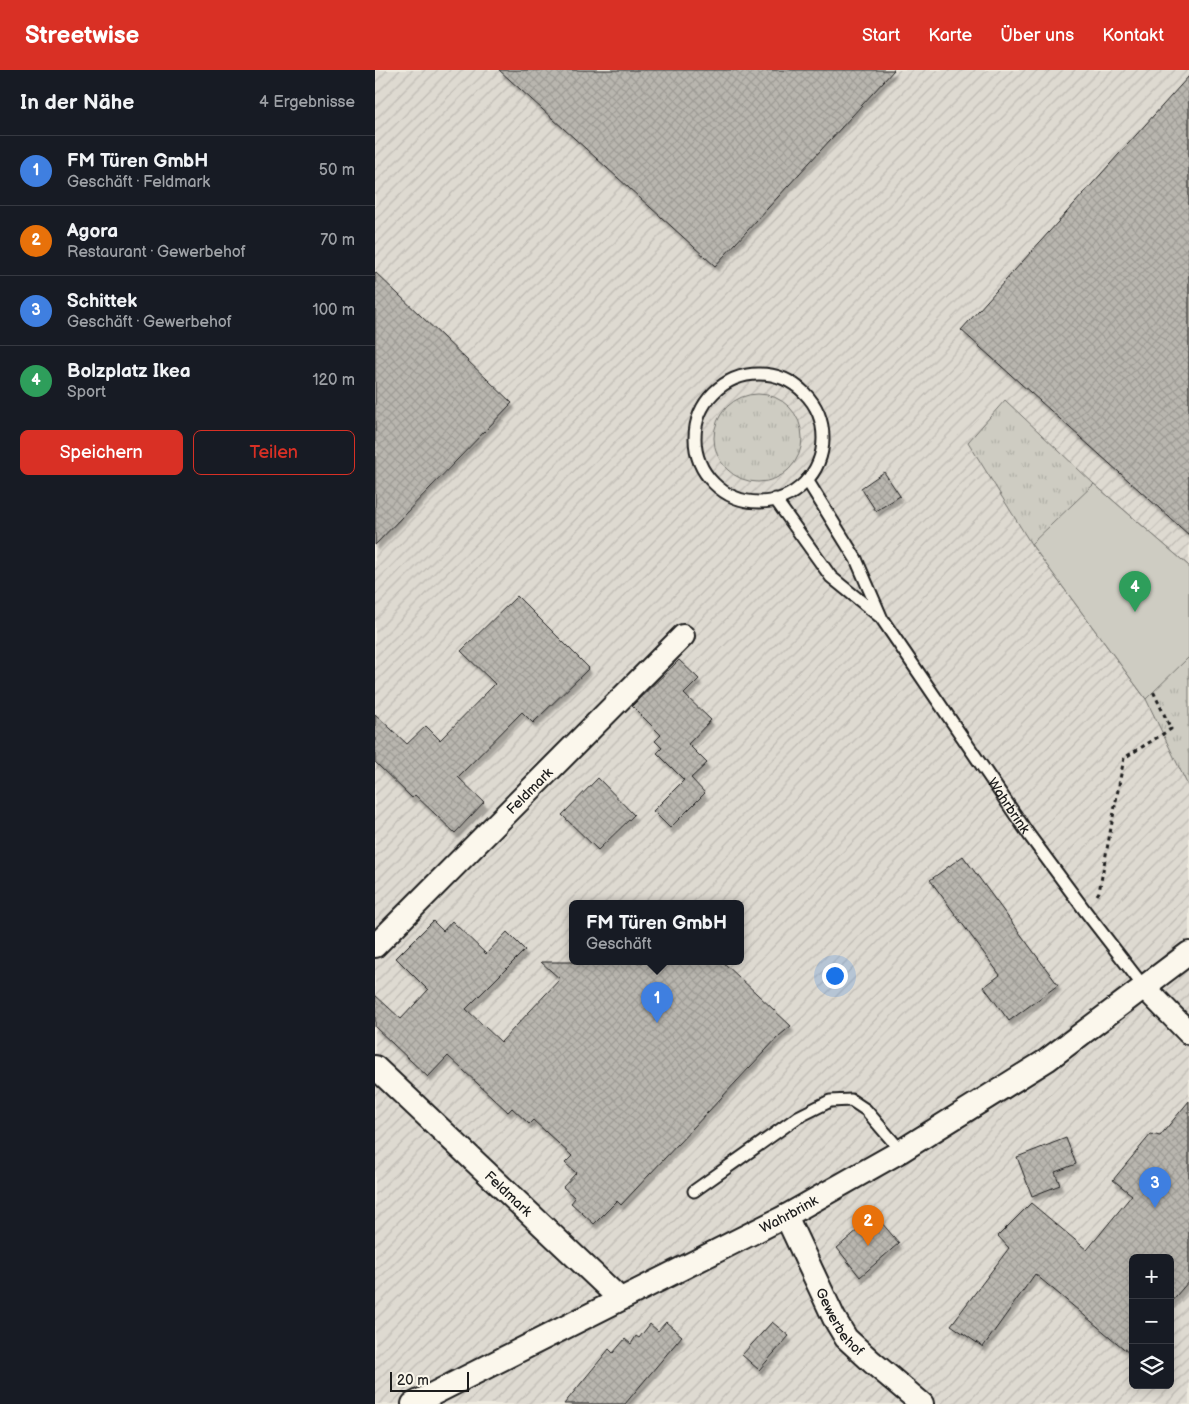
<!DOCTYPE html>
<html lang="de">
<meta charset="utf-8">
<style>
body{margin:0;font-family:"Balsamiq Sans",sans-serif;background:#20242c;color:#f1f3f6}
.controls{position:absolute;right:15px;bottom:15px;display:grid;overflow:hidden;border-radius:8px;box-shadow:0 2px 8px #0003}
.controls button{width:45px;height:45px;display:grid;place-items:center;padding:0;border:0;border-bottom:1px solid #363941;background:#171b24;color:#f1f3f6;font:25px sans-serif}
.scale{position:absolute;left:15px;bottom:12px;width:79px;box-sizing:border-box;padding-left:5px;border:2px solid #1c1c1c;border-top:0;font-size:14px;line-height:18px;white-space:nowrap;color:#1c1c1c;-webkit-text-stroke:4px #fbf7ec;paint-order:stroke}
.you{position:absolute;left:459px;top:905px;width:18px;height:18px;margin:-12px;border:4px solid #fff;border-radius:50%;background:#1a73e8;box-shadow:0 0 0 8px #1a73e833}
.badge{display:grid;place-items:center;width:32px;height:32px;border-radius:50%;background:#d93025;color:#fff;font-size:16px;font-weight:700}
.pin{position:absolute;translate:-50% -41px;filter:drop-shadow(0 1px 2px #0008)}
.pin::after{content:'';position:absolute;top:26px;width:18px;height:15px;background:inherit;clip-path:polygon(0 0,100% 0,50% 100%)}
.popup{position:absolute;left:194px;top:830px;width:175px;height:65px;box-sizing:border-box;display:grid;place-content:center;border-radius:8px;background:#171b24;filter:drop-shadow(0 1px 4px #0005);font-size:16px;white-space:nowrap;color:#9ea1a6}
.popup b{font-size:19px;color:#f1f3f6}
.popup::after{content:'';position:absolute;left:50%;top:100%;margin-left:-10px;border:10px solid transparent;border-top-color:#171b24}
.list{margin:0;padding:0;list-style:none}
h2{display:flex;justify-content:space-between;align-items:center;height:65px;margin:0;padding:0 20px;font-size:21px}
h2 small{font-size:16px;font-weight:400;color:#9ea1a6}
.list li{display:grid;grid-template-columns:32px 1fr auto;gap:15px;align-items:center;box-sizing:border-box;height:70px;padding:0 20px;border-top:1px solid #363941}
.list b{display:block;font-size:19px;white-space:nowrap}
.list p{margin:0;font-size:16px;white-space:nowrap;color:#9ea1a6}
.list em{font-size:16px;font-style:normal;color:#9ea1a6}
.actions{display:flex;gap:10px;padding:15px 20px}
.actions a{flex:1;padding:11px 0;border:1px solid #d93025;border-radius:8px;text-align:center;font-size:18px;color:#d93025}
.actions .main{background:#d93025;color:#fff}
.icon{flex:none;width:28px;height:28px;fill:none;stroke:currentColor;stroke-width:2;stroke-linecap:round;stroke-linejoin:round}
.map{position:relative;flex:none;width:814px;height:1334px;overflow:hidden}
header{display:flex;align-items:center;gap:30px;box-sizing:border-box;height:70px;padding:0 25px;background:#d93025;color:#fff}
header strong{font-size:24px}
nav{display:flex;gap:28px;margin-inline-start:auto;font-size:18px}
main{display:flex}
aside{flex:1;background:#171b24}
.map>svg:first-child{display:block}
</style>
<header>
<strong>Streetwise</strong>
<nav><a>Start</a><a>Karte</a><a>Über uns</a><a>Kontakt</a></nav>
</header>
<main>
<aside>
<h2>In der Nähe<small>4 Ergebnisse</small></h2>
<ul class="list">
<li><span class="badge" style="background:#3f7fe0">1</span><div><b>FM Türen GmbH</b><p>Geschäft · Feldmark</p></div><em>50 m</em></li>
<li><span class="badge" style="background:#e8710a">2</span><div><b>Agora</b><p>Restaurant · Gewerbehof</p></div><em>70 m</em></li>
<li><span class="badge" style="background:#3f7fe0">3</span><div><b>Schittek</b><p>Geschäft · Gewerbehof</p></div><em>100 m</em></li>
<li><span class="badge" style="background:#2e9e5b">4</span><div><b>Bolzplatz Ikea</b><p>Sport</p></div><em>120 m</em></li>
</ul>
<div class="actions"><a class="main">Speichern</a><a>Teilen</a></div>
</aside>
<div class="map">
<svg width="814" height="1334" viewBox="0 0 814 1334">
<defs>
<pattern id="industrial-furrows" width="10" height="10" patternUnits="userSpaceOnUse" patternTransform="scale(1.25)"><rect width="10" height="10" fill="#dedad1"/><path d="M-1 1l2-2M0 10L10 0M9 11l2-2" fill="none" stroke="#bebab3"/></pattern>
<pattern id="grass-tufts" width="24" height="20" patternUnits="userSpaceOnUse" patternTransform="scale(1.25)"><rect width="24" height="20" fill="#ceccc2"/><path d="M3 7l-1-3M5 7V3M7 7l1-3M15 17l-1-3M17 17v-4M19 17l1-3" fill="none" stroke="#b0afa6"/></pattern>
<pattern id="building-cross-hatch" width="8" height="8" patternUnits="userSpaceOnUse" patternTransform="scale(1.25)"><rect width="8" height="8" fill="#b9b6af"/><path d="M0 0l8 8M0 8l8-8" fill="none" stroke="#9e9c96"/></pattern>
<filter id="shadow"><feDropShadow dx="3" dy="5.5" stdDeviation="1" flood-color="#0004"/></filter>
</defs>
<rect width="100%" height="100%" fill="#eeeadf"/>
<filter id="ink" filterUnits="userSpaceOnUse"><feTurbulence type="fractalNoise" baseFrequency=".02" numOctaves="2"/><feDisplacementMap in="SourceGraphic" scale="10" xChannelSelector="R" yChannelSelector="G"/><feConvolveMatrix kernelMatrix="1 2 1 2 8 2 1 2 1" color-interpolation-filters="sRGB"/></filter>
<g filter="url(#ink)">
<path fill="url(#industrial-furrows)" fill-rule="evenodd" d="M 0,0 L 814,0 L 814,1334 L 0,1334 ZM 198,834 L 366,834 L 366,892 L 198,892 ZM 758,1188 L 795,1188 L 795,1315 L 758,1315 Z"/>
<g fill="url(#grass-tufts)" stroke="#75746f">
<circle cx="383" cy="368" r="44"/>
<path d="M 630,330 L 719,414 L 814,496 L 814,718 L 771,629 L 656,474 L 593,372 Z"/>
</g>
<path fill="#ceccc2" stroke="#75746f" d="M 719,414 L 814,496 L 814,587 L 771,629 L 656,474 Z"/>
<g fill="url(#building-cross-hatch)" stroke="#1c1c1c" filter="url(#shadow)">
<path d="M 124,0 L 519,0 L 340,196 Z"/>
<path d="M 814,6 L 814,465 L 586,260 Z"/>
<path d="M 0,202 L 137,333 L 0,475 Z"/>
<path d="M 509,402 L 525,426 L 501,441 L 486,418 Z"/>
<path d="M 142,526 L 214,598 L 158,653 L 147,642 L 83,707 L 109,732 L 80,763 L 40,725 L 37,728 L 0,692 L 0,644 L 32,674 L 51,656 L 65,670 L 120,614 L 86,581 Z"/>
<path d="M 304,590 L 324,609 L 309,624 L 336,650 L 313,674 L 332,693 L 316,708 L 330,723 L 295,758 L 278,741 L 309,710 L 282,683 L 287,678 L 280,671 L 286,665 L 257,636 Z"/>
<path d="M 223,708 L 259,745 L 223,780 L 187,745 Z"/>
<path d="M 588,786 L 683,915 L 634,951 L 609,917 L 625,905 L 555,810 Z"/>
<path d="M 58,851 L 68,861 L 77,851 L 111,884 L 132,862 L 150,880 L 91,939 L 126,972 L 185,909 L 166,892 L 348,892 L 416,956 L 404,966 L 246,1135 L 242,1131 L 219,1154 L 196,1133 L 200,1128 L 188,1117 L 201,1103 L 190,1093 L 197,1086 L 158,1050 L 154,1054 L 137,1038 L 133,1042 L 73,986 L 53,1007 L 0,957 L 0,925 L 26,949 L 53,920 L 21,888 Z"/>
<path d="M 814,1031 L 814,1211 L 795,1233 L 795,1188 L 758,1188 L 758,1279 L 754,1283 L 660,1204 L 608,1277 L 576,1255 L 634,1178 L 623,1166 L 656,1133 L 712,1180 L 757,1125 L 738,1110 L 776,1064 L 785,1066 Z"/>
<path d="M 691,1068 L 701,1094 L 680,1102 L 685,1115 L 657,1126 L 642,1087 Z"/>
<path d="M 500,1145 L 524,1173 L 485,1207 L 462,1178 Z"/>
<path d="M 291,1252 L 307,1266 L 250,1334 L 189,1334 L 234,1279 L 238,1283 L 250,1269 L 256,1274 L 261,1266 L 264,1268 L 275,1254 L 283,1261 Z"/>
<path d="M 397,1252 L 414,1266 L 384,1300 L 367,1285 Z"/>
</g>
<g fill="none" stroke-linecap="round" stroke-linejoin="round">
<g stroke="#1c1c1c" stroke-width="15">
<g id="service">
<circle cx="384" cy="368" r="64"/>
<path id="s1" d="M 432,410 L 481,489 L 507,549 L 654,765 L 711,842 L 769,917"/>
<path d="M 400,429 L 456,507 L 504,546"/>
<path d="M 319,1121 L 423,1047 L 455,1031 L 476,1030 L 491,1040 L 526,1081"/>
</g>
</g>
<g stroke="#1c1c1c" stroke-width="26">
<g id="minor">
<path id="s2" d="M 0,876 L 308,566"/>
<path d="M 769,917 L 814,963"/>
<path id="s3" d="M 0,997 L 245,1229"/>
<path id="s4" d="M 411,1146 L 459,1248 L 471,1268 L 497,1292 L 547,1334"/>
<path id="s5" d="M 38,1334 L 411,1146 L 526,1081 L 672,990 L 814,883"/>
</g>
</g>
<path stroke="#1c1c1c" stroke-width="3" stroke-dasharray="4 4" stroke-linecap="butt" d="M 722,825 L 724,822 L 749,688 L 796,659 L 778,621"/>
<use href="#service" stroke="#fbf7ec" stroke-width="11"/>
<use href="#minor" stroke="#fbf7ec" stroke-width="22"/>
</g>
</g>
<g text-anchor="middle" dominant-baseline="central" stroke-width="4.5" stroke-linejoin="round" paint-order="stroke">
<g font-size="14" fill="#1c1c1c" stroke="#fbf7ec">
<text stroke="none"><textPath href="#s2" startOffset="219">Feldmark</textPath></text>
<text stroke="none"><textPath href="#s1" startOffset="384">Wahrbrink</textPath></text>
<text stroke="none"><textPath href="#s3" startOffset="184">Feldmark</textPath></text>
<text stroke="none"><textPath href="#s5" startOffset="421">Wahrbrink</textPath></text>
<text stroke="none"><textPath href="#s4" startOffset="119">Gewerbehof</textPath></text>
</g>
</g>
</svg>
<div class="controls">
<button>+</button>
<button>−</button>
<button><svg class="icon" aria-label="layers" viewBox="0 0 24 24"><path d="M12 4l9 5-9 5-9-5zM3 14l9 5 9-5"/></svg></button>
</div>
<div class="scale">20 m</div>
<div class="you"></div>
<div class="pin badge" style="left:282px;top:953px;background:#3f7fe0">1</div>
<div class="popup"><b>FM Türen GmbH</b>Geschäft</div>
<div class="pin badge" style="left:493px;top:1176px;background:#e8710a">2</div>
<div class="pin badge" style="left:780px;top:1138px;background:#3f7fe0">3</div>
<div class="pin badge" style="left:760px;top:542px;background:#2e9e5b">4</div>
</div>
</main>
